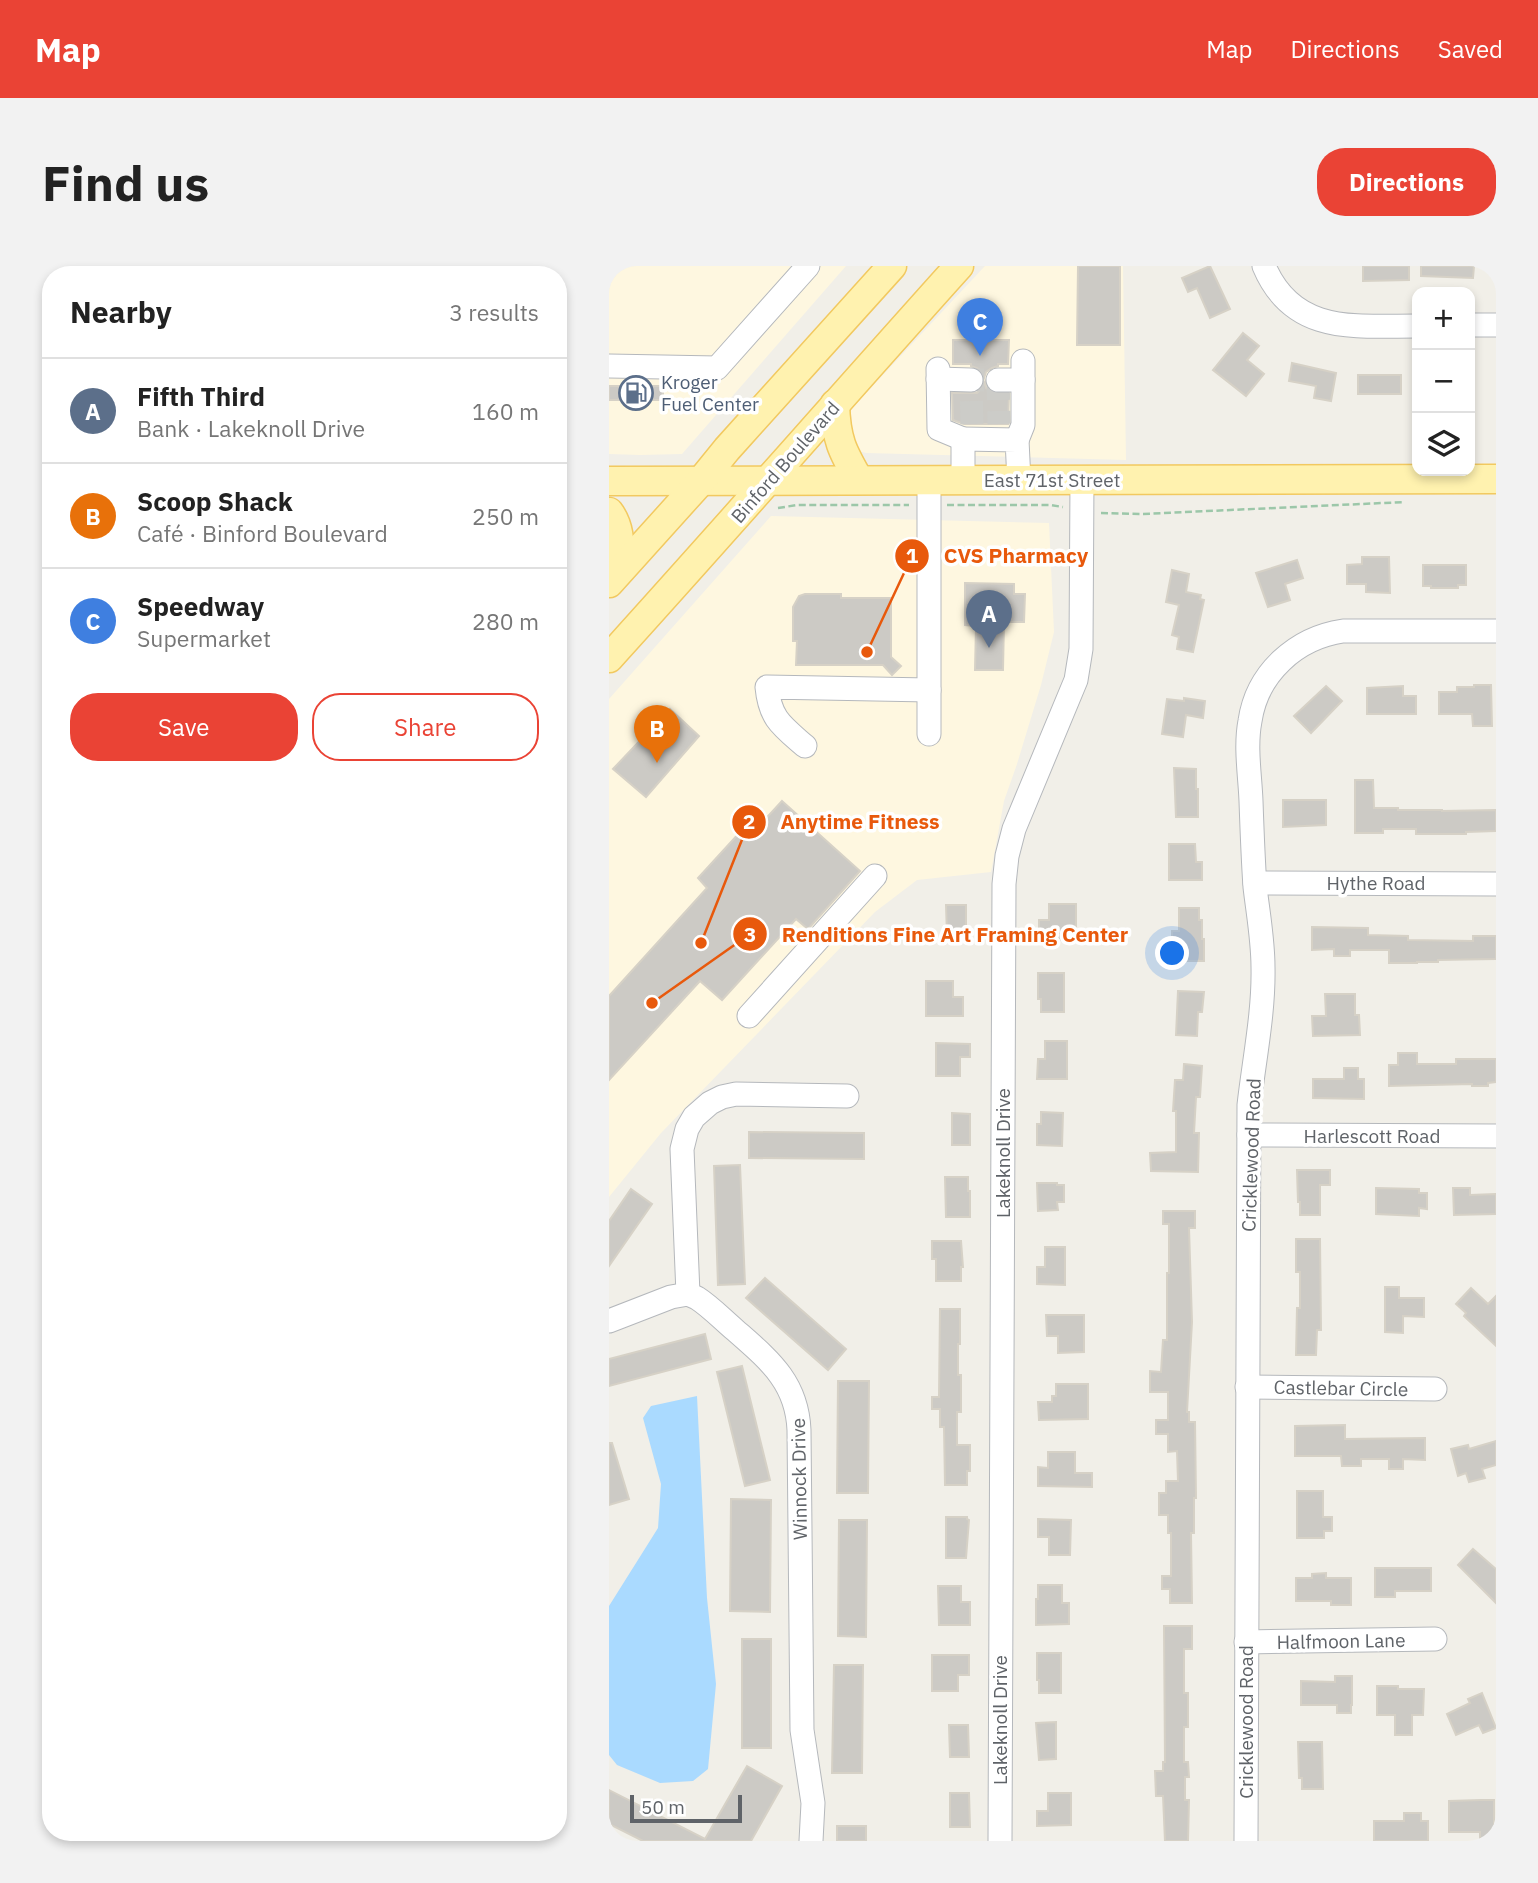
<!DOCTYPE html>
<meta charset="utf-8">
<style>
body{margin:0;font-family:"IBM Plex Sans",sans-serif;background:#f2f2f2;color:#222}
.controls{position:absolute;right:21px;top:21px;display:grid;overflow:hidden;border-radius:14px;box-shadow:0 4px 10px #0003}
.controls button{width:63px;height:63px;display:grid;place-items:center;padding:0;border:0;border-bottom:2px solid #e0e0e0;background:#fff;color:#222;font:35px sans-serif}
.scale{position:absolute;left:21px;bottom:18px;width:112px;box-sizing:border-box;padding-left:7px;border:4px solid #5f6368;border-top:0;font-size:19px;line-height:24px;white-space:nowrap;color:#5f6368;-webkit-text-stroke:5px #fff;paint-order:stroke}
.you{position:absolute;left:564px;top:688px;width:24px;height:24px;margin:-18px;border:5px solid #fff;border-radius:50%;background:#1a73e8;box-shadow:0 0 0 10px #1a73e833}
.badge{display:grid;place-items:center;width:46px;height:46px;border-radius:50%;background:#ea4335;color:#fff;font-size:23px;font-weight:700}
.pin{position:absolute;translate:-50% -58px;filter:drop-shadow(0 2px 4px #0008)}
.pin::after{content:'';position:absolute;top:37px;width:24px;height:21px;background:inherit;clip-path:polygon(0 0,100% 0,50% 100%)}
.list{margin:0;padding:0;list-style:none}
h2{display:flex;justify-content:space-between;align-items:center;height:91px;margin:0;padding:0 28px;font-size:30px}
h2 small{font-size:23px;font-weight:400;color:#767676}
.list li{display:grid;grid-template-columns:46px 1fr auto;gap:21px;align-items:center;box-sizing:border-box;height:105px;padding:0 28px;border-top:2px solid #e0e0e0}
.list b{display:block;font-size:26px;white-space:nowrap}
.list p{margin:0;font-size:23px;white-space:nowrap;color:#767676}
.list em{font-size:23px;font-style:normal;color:#767676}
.actions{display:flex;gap:14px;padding:21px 28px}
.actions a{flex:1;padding:16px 0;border:2px solid #ea4335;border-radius:28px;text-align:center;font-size:24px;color:#ea4335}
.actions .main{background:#ea4335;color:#fff}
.icon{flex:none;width:38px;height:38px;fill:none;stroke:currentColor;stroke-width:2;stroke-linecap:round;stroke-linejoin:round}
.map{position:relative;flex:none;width:887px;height:1575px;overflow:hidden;border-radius:28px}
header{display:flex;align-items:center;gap:42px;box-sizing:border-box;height:98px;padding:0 35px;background:#ea4335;color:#fff}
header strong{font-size:33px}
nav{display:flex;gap:38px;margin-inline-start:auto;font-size:24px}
.intro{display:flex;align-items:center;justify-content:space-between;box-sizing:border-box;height:168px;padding:0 42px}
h1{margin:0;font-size:49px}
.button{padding:18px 32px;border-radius:28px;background:#ea4335;color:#fff;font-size:24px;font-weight:700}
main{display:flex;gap:42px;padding:0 42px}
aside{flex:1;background:#fff;border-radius:28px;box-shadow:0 4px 10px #0003}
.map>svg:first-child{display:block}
</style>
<header>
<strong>Map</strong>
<nav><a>Map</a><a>Directions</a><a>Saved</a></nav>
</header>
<div class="intro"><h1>Find us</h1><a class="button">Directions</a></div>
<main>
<aside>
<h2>Nearby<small>3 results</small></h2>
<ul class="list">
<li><span class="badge" style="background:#5c6f8a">A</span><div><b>Fifth Third</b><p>Bank · Lakeknoll Drive</p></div><em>160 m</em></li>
<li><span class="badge" style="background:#e8710a">B</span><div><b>Scoop Shack</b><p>Café · Binford Boulevard</p></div><em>250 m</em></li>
<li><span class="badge" style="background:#3f7fe0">C</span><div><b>Speedway</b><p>Supermarket</p></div><em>280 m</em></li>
</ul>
<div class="actions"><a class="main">Save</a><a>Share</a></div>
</aside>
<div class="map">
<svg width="887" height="1575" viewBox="0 0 887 1575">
<rect width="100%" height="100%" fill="#f1efe8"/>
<g fill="#fef7e0">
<path d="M 0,0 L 237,0 L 73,188 L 31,189 L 0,188 Z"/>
<path d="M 376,0 L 514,0 L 517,194 L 257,187 L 246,184 L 237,166 L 242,143 Z"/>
<path d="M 162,250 L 440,257 L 445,366 L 432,419 L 408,498 L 395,535 L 382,606 L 308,614 L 266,646 L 52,867 L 0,931 L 0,433 Z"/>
</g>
<path fill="#aadaff" d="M 88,1130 L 98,1332 L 107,1418 L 99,1503 L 84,1515 L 51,1517 L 8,1499 L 0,1489 L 0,1340 L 49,1262 L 52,1218 L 34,1152 L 42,1140 Z"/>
<g fill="#cccac5" stroke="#d6d1c6" stroke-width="2">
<path d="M 469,0 L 511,0 L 511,79 L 468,79 Z"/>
<path d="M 601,0 L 621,43 L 601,52 L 588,22 L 579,26 L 573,12 Z"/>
<path d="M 754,0 L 800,0 L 800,14 L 754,15 Z"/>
<path d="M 812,0 L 865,0 L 864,12 L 812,10 Z"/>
<path d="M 634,67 L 650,80 L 638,94 L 655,108 L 637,130 L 604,104 Z"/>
<path d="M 344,74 L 400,74 L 399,98 L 389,98 L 389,100 L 383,102 L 377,106 L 375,112 L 370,103 L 362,100 L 362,98 L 344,98 Z"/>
<path d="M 683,97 L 727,107 L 722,135 L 705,132 L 707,120 L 680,115 Z"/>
<rect x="749" y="109" width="43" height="19"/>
<path d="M 376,116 L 377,122 L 383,126 L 400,128 L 399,158 L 355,158 L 344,154 L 343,127 L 368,127 L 373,122 Z"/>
<rect x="0" y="120" width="54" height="14"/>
<path d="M 753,291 L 780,291 L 781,327 L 757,326 L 757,318 L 738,318 L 738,299 L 753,298 Z"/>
<path d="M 688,294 L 694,312 L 676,318 L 681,334 L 659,341 L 647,307 Z"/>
<path d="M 814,299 L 857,299 L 857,319 L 849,319 L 849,322 L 822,322 L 822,320 L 814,320 Z"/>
<path d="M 563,304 L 580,308 L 577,326 L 592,329 L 591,333 L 595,334 L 584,386 L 568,383 L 570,371 L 563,369 L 570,339 L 557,336 Z"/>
<path d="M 356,317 L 405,318 L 405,328 L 416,328 L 415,356 L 395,356 L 394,404 L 366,404 L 367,360 L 356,359 Z"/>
<path d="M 196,328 L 232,328 L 232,332 L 282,332 L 282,391 L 292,400 L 283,409 L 274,399 L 187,399 L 188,375 L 184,375 L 184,341 L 190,330 Z"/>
<path d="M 865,419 L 882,419 L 883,460 L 864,460 L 863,448 L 830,448 L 830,426 L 848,426 L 848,421 L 865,421 Z"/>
<path d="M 717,420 L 733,435 L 702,467 L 685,450 Z"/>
<path d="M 794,420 L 794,430 L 807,430 L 807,448 L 758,448 L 758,422 Z"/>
<path d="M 575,432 L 596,435 L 594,452 L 577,449 L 574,471 L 553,468 L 558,433 L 575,435 Z"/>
<path d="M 61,443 L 90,470 L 37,531 L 4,503 Z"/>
<path d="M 565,502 L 587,503 L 587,523 L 589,523 L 589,551 L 567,551 Z"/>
<path d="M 746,514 L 764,514 L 765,542 L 789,542 L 789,544 L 833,544 L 833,545 L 887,544 L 887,565 L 857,566 L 857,568 L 807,568 L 807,563 L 774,563 L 774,567 L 746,567 Z"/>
<path d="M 674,534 L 717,534 L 717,559 L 674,561 Z"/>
<path d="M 173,535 L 251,605 L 199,663 L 187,653 L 113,734 L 91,715 L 0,814 L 0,730 L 98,622 L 89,612 L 133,564 L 140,571 Z"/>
<path d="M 560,578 L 586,578 L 587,596 L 593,596 L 593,614 L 560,614 Z"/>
<path d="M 440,638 L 467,638 L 467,674 L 430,673 L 430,654 L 440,654 Z"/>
<path d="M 337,639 L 357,639 L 357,670 L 338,670 Z"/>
<path d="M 570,642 L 590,642 L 590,654 L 593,654 L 593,673 L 595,673 L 595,695 L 570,695 L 570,679 L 563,679 L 563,665 L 570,665 Z"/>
<path d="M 703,661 L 759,662 L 759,669 L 799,670 L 799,674 L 864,675 L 864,670 L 887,670 L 887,693 L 829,694 L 829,696 L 808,696 L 808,697 L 780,697 L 780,684 L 741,684 L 741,690 L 725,690 L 725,683 L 703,684 Z"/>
<path d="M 429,707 L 455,707 L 455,746 L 432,746 L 432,733 L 429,733 Z"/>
<path d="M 317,715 L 344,715 L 344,731 L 354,731 L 354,750 L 317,750 Z"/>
<path d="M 569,725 L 595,726 L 593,746 L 589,746 L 588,770 L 567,769 Z"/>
<path d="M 716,728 L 746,728 L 746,749 L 750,749 L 751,769 L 704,770 L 703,750 L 717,750 Z"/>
<path d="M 436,775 L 458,775 L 458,813 L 428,813 L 429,793 L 436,793 Z"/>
<path d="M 327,777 L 361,778 L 361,791 L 351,791 L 351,810 L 327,810 Z"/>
<path d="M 789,787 L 808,787 L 808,798 L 847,798 L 847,793 L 887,793 L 887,816 L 879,817 L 879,820 L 863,820 L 863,818 L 780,820 L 780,799 L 789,799 Z"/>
<path d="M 575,798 L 593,800 L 591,831 L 587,831 L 585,867 L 590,867 L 589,906 L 542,905 L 541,887 L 567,886 L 567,845 L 564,845 L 566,814 L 574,814 Z"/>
<path d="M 735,802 L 749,802 L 749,813 L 755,813 L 755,833 L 704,832 L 704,813 L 735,813 Z"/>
<path d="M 432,846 L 454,847 L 453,880 L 428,879 L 428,858 L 432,858 Z"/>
<path d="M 343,847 L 361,848 L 361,879 L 343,879 Z"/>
<path d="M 140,866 L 255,867 L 255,893 L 140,892 Z"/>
<path d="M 131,899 L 136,1018 L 109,1019 L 105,900 Z"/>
<path d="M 688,904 L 721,904 L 721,919 L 711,919 L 711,949 L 691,949 L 691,936 L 689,936 Z"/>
<path d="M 336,911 L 359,911 L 359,925 L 361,925 L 361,951 L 337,951 Z"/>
<path d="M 428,917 L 448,917 L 448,919 L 455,919 L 455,936 L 448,936 L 449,944 L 429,945 Z"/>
<path d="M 767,922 L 810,923 L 810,927 L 818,927 L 818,943 L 810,942 L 810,950 L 767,948 Z"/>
<path d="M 844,922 L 861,922 L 861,929 L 887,928 L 887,948 L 845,949 Z"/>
<path d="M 22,923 L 43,938 L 0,1000 L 0,955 Z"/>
<path d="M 554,945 L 586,945 L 586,962 L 580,962 L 583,1056 L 578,1146 L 580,1146 L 580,1156 L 586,1156 L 587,1232 L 585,1232 L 585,1267 L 582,1267 L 583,1337 L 561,1337 L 561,1323 L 553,1323 L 553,1310 L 562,1310 L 562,1267 L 559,1267 L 559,1249 L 550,1249 L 550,1227 L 557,1227 L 557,1215 L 569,1215 L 568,1185 L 559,1186 L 559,1168 L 547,1168 L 547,1154 L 559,1154 L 559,1126 L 541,1126 L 541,1105 L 552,1106 L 554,1074 L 558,1074 L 558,1007 L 560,1007 L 560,958 L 554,958 Z"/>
<path d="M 687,973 L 711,973 L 712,1064 L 708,1064 L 707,1089 L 687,1089 L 688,1042 L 691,1042 L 691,1006 L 687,1006 Z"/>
<path d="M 323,975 L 352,975 L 354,1001 L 352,1001 L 352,1015 L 327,1015 L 327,993 L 323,993 Z"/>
<path d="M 436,981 L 456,981 L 456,1019 L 428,1018 L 428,1001 L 436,1001 Z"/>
<path d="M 156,1012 L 237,1083 L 219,1104 L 137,1032 Z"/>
<path d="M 776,1021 L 790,1021 L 790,1032 L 815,1032 L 815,1051 L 794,1050 L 794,1067 L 776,1066 Z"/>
<path d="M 862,1022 L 879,1038 L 887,1030 L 887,1080 L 855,1050 L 857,1047 L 847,1038 Z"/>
<path d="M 331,1043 L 351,1043 L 351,1078 L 349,1078 L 349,1109 L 352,1109 L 352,1146 L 348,1146 L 348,1179 L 361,1179 L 361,1205 L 358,1205 L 358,1219 L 336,1219 L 335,1161 L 331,1161 L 331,1143 L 323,1143 L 323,1131 L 330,1131 Z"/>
<path d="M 437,1049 L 475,1049 L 475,1086 L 449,1087 L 449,1070 L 438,1070 Z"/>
<path d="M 96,1068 L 102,1093 L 0,1120 L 0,1093 Z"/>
<path d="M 133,1100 L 161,1214 L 136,1220 L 108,1106 Z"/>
<path d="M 229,1115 L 260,1115 L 259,1227 L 228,1227 Z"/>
<path d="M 447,1118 L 479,1118 L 479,1153 L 430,1154 L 429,1136 L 443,1136 L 443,1130 L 447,1130 Z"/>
<path d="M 736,1159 L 736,1173 L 816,1172 L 816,1194 L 794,1193 L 794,1203 L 780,1203 L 780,1193 L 752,1193 L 752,1200 L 733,1200 L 732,1190 L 686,1190 L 686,1160 Z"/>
<path d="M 887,1175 L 887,1199 L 873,1203 L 876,1212 L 860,1216 L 857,1207 L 849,1210 L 842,1183 L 859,1179 L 860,1183 Z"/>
<path d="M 0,1177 L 3,1177 L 20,1233 L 0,1239 Z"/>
<path d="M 439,1186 L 466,1186 L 466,1207 L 483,1207 L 483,1221 L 429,1220 L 429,1201 L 439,1202 Z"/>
<path d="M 688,1225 L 714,1225 L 714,1251 L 723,1251 L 723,1265 L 715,1265 L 715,1272 L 688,1272 Z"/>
<path d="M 122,1233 L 162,1234 L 161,1346 L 121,1345 Z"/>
<path d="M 337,1251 L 358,1251 L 358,1253 L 360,1254 L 357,1292 L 337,1292 Z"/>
<path d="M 429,1253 L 462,1254 L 461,1289 L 440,1289 L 440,1271 L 429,1271 Z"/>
<path d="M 230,1254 L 258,1254 L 257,1371 L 229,1370 Z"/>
<path d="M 864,1283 L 887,1303 L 887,1337 L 849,1299 Z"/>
<path d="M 766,1302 L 822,1302 L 822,1325 L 786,1325 L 786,1331 L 766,1331 Z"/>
<path d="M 717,1307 L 717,1312 L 742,1312 L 742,1339 L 722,1339 L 722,1335 L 687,1335 L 687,1312 L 703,1312 L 703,1308 Z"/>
<path d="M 429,1319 L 453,1319 L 453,1337 L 460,1337 L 460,1358 L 427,1359 L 427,1333 L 429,1333 Z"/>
<path d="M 329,1320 L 352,1320 L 352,1336 L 361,1336 L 361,1359 L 330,1359 Z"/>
<path d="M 555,1360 L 583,1360 L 583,1383 L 575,1383 L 575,1427 L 579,1427 L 579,1461 L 575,1461 L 575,1496 L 579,1496 L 580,1511 L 576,1511 L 576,1534 L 580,1534 L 579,1575 L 556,1575 L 554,1530 L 547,1530 L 546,1505 L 554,1505 L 554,1496 L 556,1496 Z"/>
<rect x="133" y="1373" width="29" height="109"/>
<path d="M 428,1387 L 452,1387 L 452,1427 L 430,1427 L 430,1414 L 428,1414 Z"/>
<path d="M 323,1389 L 360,1389 L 360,1409 L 349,1409 L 349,1425 L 323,1425 Z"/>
<path d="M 225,1399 L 254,1399 L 253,1507 L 223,1507 Z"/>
<path d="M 726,1410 L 743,1410 L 743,1439 L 742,1439 L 742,1447 L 728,1447 L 728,1439 L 692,1439 L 692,1415 L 726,1416 Z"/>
<path d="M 768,1420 L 789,1420 L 789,1423 L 815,1423 L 814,1449 L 803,1449 L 803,1469 L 786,1469 L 786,1449 L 768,1449 Z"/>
<path d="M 873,1427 L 887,1462 L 874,1467 L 870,1459 L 847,1469 L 838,1448 L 861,1437 L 859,1433 Z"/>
<path d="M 447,1456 L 447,1493 L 430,1494 L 427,1457 Z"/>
<path d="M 340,1459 L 359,1459 L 360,1491 L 341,1491 Z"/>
<path d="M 689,1476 L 713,1476 L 714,1523 L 693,1523 L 693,1512 L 690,1512 Z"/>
<path d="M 138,1500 L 173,1520 L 142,1575 L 34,1575 L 0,1558 L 0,1524 L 96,1573 Z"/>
<path d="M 341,1527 L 360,1527 L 361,1561 L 341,1561 Z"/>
<path d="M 439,1527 L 462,1527 L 462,1559 L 428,1560 L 428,1545 L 439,1545 Z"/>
<path d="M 872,1534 L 885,1534 L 885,1564 L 887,1564 L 887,1575 L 871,1575 L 871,1566 L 840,1566 L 840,1535 Z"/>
<path d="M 795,1547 L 812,1547 L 812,1555 L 819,1555 L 819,1575 L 765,1575 L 765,1555 L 795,1555 Z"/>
<rect x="228" y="1560" width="29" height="15"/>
</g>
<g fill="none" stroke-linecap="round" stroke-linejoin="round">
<path stroke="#ccccc8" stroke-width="23" stroke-dasharray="23 11" stroke-linecap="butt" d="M 363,158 L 362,114 L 389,114 L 390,158"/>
<g stroke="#b5b8bc" stroke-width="25">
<g id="minor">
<path d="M 655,0 C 684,69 746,60 808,60"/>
<path d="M 861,59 L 887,59"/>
<path d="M 0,100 L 108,102 L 199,0"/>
<path d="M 329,103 L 330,163 L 354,173"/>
<path d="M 329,113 L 362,114"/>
<path d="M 389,114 L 414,114"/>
<path d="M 408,174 L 414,159 L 414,95"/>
<path d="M 320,214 L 320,468"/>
<path d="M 354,214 L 354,173 L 408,174 L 410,215"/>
<path d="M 196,480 C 173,460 161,453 158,421 L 320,424"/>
<path d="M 646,617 L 887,618"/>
<path d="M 140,750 L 266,610"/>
<path d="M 640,869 L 887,870"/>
<path d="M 79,1028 L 73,883 L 78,863 L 85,851 L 101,837 L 113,831 L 127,828 L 238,830"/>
<path d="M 0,1055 L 62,1031 L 79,1028 L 88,1032 C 102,1041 114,1054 126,1064 C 160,1094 188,1116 190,1164 L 193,1464 L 204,1537 L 202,1575"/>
<path d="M 638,1121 L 826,1123"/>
<path d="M 637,1376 L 826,1373"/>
<path d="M 391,1575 L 395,618 L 398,590 L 405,563 L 467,414 L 472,383 L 473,213"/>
<path d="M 637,1575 L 640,839 C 645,794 655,747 654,701 C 654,674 649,647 646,621 C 644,592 643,564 642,535 C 641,509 636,481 641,455 C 648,407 687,372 734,365 L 887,365"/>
</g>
</g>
<g stroke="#f2c960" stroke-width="31">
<g id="major">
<path d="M 226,138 C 227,173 233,185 250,214"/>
<path d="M 0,215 L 887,213"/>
<path d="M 0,246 C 13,263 10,283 11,304"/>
<path d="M 0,317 L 92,215 L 118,183 L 283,0"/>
<path d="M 0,392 C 118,262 233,130 350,0"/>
</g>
</g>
<g stroke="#9cc7a9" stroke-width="2.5" stroke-dasharray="7 3.5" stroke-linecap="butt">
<path d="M 338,239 L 441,239 L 454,241"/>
<path d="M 169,242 L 188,239 L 300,239"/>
<path d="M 492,247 L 534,248 L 796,236"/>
</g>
<use href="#minor" stroke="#fff" stroke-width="23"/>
<use href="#major" stroke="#fff2af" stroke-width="28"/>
</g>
<defs>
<g id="fuel-ring" transform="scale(1.75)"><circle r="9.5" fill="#fff" stroke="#5c6f8a" stroke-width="1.5"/><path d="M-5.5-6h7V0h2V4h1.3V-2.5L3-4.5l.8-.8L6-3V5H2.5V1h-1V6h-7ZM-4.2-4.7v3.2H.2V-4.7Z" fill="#5c6f8a"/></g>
</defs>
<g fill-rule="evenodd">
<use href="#fuel-ring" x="27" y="127"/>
</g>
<g text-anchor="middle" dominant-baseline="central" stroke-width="7" stroke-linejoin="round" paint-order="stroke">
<g font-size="19" fill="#4e5e75" stroke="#fff" text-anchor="start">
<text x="52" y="116">Kroger<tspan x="52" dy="22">Fuel Center</tspan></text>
</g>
<g font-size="19" fill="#5f6368" stroke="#fff">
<text transform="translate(176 196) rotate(-49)">Binford Boulevard</text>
<text x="443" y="214">East 71st Street</text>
<text x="767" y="617">Hythe Road</text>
<text x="763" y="870">Harlescott Road</text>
<text transform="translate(394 887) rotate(-90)">Lakeknoll Drive</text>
<text transform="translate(642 889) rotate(-88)">Cricklewood Road</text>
<text transform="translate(732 1122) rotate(1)">Castlebar Circle</text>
<text transform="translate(190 1213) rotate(-91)">Winnock Drive</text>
<text transform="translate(732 1375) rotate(-1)">Halfmoon Lane</text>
<text transform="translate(391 1454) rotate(-90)">Lakeknoll Drive</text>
<text transform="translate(637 1456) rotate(-90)">Cricklewood Road</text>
</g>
</g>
<path fill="none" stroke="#e8590c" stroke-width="2.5" d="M258 386L303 290M92 677L140 556M43 737L141 668"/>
<g fill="#e8590c" stroke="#fff" stroke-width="2.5">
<circle cx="258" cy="386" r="7"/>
<circle cx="92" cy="677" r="7"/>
<circle cx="43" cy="737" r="7"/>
<circle cx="303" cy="290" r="18"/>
<circle cx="140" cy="556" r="18"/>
<circle cx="141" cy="668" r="18"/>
</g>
<g font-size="21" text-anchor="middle" font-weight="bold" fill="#fff">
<text x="303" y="297">1</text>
<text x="140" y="563">2</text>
<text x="141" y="676">3</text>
</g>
<g font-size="21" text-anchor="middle" font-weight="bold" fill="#e8590c" stroke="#fff" stroke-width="7" stroke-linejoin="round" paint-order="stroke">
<text x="407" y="297">CVS Pharmacy</text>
<text x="251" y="563">Anytime Fitness</text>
<text x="346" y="676">Renditions Fine Art Framing Center</text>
</g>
</svg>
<div class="controls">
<button>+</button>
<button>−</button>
<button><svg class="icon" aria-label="layers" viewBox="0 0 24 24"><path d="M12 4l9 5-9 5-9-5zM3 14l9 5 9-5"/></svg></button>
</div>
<div class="scale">50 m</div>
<div class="you"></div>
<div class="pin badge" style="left:380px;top:382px;background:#5c6f8a">A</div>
<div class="pin badge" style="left:48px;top:497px;background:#e8710a">B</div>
<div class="pin badge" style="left:371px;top:90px;background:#3f7fe0">C</div>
</div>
</main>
